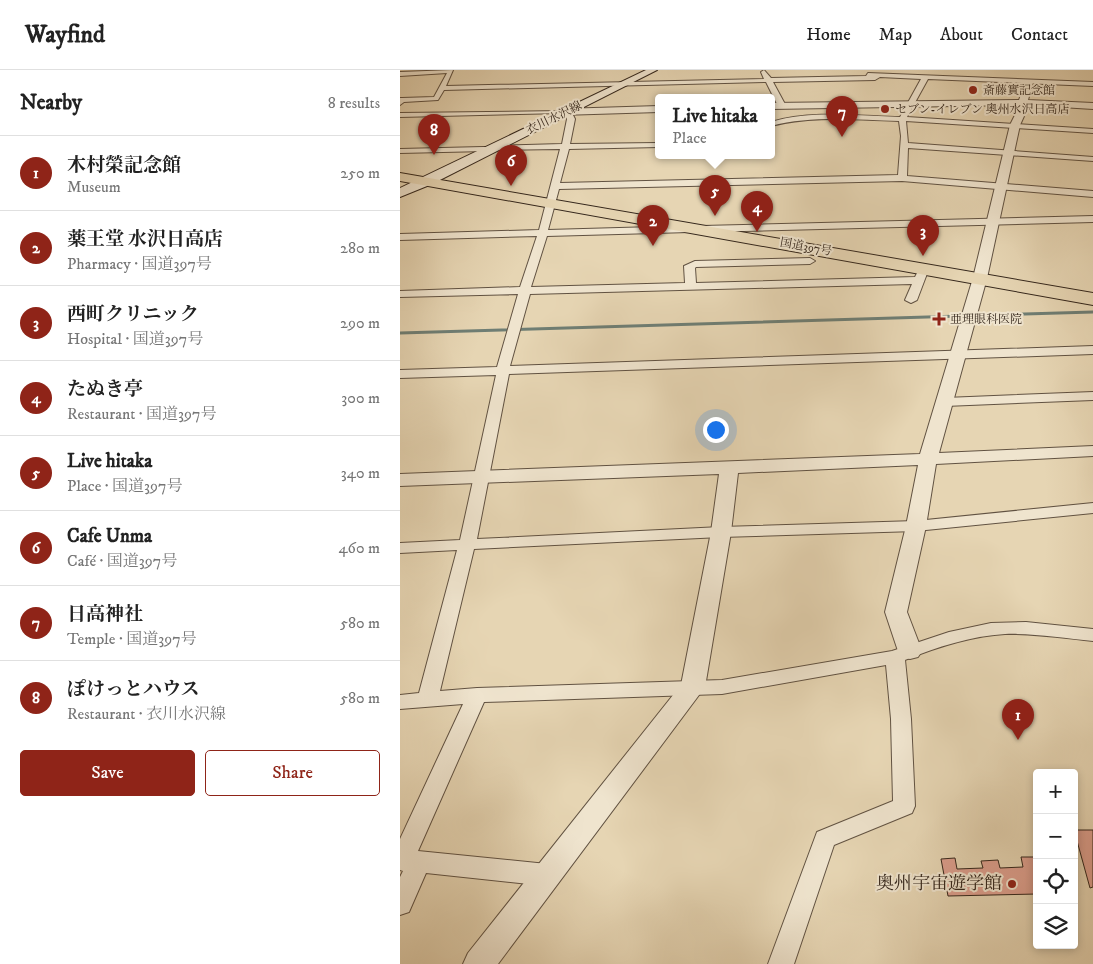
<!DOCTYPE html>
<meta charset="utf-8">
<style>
body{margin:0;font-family:"IM FELL DW Pica","Noto Serif JP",serif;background:#f6f6f6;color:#222}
.controls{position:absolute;right:15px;bottom:15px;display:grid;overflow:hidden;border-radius:5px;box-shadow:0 2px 8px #0003}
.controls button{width:45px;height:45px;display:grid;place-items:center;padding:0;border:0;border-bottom:1px solid #e0e0e0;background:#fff;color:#222;font:25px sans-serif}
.you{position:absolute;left:315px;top:359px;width:18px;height:18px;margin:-12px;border:4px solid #fff;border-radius:50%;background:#1a73e8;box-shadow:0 0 0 8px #1a73e833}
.badge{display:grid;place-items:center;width:32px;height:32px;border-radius:50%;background:#8f2418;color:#fff;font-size:16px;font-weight:700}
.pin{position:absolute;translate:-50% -41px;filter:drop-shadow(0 1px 2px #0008)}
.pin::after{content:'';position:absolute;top:26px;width:18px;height:15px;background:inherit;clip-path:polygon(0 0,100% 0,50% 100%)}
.popup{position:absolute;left:255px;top:24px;width:120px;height:65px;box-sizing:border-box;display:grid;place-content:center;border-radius:5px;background:#fff;filter:drop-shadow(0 1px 4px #0005);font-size:16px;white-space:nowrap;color:#767676}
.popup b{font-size:19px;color:#222}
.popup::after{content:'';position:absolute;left:50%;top:100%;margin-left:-10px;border:10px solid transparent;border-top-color:#fff}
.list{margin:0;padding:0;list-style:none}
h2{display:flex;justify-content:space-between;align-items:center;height:65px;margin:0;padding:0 20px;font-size:21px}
h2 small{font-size:16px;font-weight:400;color:#767676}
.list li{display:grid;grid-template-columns:32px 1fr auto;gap:15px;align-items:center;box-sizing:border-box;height:75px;padding:0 20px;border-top:1px solid #e0e0e0}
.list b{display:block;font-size:19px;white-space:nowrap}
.list p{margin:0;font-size:16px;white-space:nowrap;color:#767676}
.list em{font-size:16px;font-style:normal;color:#767676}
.actions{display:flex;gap:10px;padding:15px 20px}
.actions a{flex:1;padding:11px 0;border:1px solid #8f2418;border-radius:5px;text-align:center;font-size:18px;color:#8f2418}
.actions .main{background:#8f2418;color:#fff}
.icon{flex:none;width:28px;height:28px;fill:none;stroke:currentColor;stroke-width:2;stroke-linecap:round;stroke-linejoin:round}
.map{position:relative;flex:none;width:693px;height:894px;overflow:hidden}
header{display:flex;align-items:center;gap:30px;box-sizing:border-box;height:70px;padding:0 25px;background:#fff;border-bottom:1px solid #e0e0e0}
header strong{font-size:24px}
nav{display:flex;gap:28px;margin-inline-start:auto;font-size:18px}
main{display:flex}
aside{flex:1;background:#fff}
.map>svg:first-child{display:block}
</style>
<header>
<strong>Wayfind</strong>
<nav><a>Home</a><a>Map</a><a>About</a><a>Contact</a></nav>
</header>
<main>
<aside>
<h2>Nearby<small>8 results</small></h2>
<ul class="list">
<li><span class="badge">1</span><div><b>木村榮記念館</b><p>Museum</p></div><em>250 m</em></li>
<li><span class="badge">2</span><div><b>薬王堂 水沢日高店</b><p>Pharmacy · 国道397号</p></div><em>280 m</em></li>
<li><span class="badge">3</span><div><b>西町クリニック</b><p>Hospital · 国道397号</p></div><em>290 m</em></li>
<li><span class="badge">4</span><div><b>たぬき亭</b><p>Restaurant · 国道397号</p></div><em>300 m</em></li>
<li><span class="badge">5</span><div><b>Live hitaka</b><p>Place · 国道397号</p></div><em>340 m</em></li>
<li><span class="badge">6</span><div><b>Cafe Unma</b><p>Café · 国道397号</p></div><em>460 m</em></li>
<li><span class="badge">7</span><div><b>日高神社</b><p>Temple · 国道397号</p></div><em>580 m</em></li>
<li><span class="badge">8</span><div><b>ぽけっとハウス</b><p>Restaurant · 衣川水沢線</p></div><em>580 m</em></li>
</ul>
<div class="actions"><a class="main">Save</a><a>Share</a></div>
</aside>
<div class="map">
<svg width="693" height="894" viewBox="0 0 693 894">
<rect width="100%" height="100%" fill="#e6d5b3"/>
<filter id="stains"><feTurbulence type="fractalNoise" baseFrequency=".004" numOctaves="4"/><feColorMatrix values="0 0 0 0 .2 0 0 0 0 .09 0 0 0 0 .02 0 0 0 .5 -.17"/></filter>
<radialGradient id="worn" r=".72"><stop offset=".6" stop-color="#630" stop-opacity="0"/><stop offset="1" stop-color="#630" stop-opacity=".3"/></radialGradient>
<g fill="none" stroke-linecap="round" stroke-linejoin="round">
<path stroke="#6f7e74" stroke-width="3" d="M 0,263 L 693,242"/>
</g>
<g fill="#dd9f8e" stroke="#35271c">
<path d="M 674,760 L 693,760 L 693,817 L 690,818 Z"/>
<path d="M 621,787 L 637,787 L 637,824 L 548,826 L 541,789 L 555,788 L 557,799 L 583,798 L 581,791 L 598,790 L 600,798 L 623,797 Z"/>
</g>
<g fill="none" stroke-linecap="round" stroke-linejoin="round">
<g stroke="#615242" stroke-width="2">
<g id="minor">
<path d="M 53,0 L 46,16 L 364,9 L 361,2 L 364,0 L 371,8 L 466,6 L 468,3 L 693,12 L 693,16 L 528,9 L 507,47 L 693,59 L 693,63 L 506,51 L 508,73 L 693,87 L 693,91 L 508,78 L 507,106 L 693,121 L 693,127 L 502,111 L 159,119 L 148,160 L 290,156 L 295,159 L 290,162 L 147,166 L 131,217 L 285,213 L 284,196 L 295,191 L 410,188 L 415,191 L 410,194 L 296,197 L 295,198 L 296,213 L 515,207 L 519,199 L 527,199 L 528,201 L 517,230 L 511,233 L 505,230 L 512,214 L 130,224 L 110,296 L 693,276 L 693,284 L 109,304 L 77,469 L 321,457 L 516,451 L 693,433 L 693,443 L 516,461 L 321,467 L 74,479 L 40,621 L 77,618 L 322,610 L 492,581 L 549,562 L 591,553 L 626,552 L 693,559 L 693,571 C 664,568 634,563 605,564 C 571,566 537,577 505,590 L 511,649 L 515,736 L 512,743 L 434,775 L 394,894 L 368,894 L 417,762 L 493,731 L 491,649 L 486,595 L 322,624 L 84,632 L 18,781 L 147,794 L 156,798 L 159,805 L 156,812 L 147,816 L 26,803 L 9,842 L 0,845 L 0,807 L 3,801 L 0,800 L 0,769 L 63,634 L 0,639 L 0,625 L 19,623 L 57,480 L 0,483 L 0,473 L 60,470 L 96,305 L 0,308 L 0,300 L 97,297 L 118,224 L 0,227 L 0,221 L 120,217 L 137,166 L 0,170 L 0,164 L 139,160 L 160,79 L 94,80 L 90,78 L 94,76 L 162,74 L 167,49 L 164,43 L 0,47 L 0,43 L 164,41 L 167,39 L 170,39 L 175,49 L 170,74 L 259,73 L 259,77 L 169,79 L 160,113 L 498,105 L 501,66 L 499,51 C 457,50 412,45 371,56 L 371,52 C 410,40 459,46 500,47 L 521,9 L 480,7 L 475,10 L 373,12 L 386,36 L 382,38 L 378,36 L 366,12 L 44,20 L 38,30 L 4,32 L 0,35 L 0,28 L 2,28 L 34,27 L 47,3 L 0,6 L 0,2 Z"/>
<path d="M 83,77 L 86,77 L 86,81 L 0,83 L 0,79 Z"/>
<path d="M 693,146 L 693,152 L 302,162 L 297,159 L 302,156 Z"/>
<path d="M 693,322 L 693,330 L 545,336 L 538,332 L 545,328 Z"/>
</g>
</g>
<g stroke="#615242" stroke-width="2">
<g id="tertiary">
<path d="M 626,10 L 633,12 L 628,30 L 693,33 L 693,39 L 629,35 L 620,55 L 587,208 L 539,383 L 693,376 L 693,386 L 536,394 L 526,456 L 507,542 L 522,581 L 518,587 L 510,589 L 502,587 L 498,581 L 485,542 L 506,456 L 518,395 L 338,403 L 331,462 L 305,617 L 98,894 L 63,894 L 68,883 L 281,615 L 311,462 L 319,404 L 0,416 L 0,404 L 520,384 L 573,208 L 610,55 L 620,35 L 371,39 L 371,33 L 619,30 Z"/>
<path d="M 259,36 L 259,42 L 161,45 L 157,42 L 161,39 Z"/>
</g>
</g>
<g stroke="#35271c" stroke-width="2">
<path id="secondary" d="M 246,0 L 257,0 L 32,114 L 0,127 L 0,118 Z"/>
</g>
<g stroke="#35271c" stroke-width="2">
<path id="trunk" d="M 0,103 L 693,223 L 693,235 L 0,111 Z"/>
</g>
<use href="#minor" fill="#efe4ce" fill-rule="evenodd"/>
<use href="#tertiary" fill="#efe4ce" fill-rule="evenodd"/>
<use href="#secondary" fill="#efe4ce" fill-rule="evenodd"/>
<use href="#trunk" fill="#e6d5b3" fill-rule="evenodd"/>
</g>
<g fill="#8f2418" stroke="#efe4ce" stroke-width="2">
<circle cx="573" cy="20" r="5"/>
<circle cx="485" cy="39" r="5"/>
<path d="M536.5 241.5h5v5h5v5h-5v5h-5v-5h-5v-5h5z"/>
<circle cx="612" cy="814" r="5"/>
</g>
<g text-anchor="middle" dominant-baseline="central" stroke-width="4" stroke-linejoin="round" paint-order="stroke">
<g font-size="12" fill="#35271c" stroke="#efe4ce" text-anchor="start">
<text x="583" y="20">斎藤實記念館</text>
<text x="495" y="39">セブン-イレブン 奥州水沢日高店</text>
<text x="550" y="249">亜理眼科医院</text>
</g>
<g font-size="12" fill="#35271c" stroke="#efe4ce">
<text transform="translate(154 48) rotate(-26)">衣川水沢線</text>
<text transform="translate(406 177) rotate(10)">国道397号</text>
</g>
<g font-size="18" fill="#35271c" stroke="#efe4ce" text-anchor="end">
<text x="602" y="814">奥州宇宙遊学館</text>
</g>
</g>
<rect width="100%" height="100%" filter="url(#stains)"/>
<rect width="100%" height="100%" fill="url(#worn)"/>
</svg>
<div class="controls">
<button>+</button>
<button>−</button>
<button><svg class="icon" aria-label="locate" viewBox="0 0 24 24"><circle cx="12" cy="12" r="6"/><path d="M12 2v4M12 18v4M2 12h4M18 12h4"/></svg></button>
<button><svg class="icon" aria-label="layers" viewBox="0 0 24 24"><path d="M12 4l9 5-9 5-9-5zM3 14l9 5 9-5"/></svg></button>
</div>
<div class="you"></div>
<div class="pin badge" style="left:618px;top:670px">1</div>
<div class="pin badge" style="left:253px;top:176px">2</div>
<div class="pin badge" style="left:523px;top:186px">3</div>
<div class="pin badge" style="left:357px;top:162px">4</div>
<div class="pin badge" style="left:315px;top:146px">5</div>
<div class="popup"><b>Live hitaka</b>Place</div>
<div class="pin badge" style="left:111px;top:116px">6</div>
<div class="pin badge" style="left:442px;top:67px">7</div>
<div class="pin badge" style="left:34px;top:85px">8</div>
</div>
</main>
